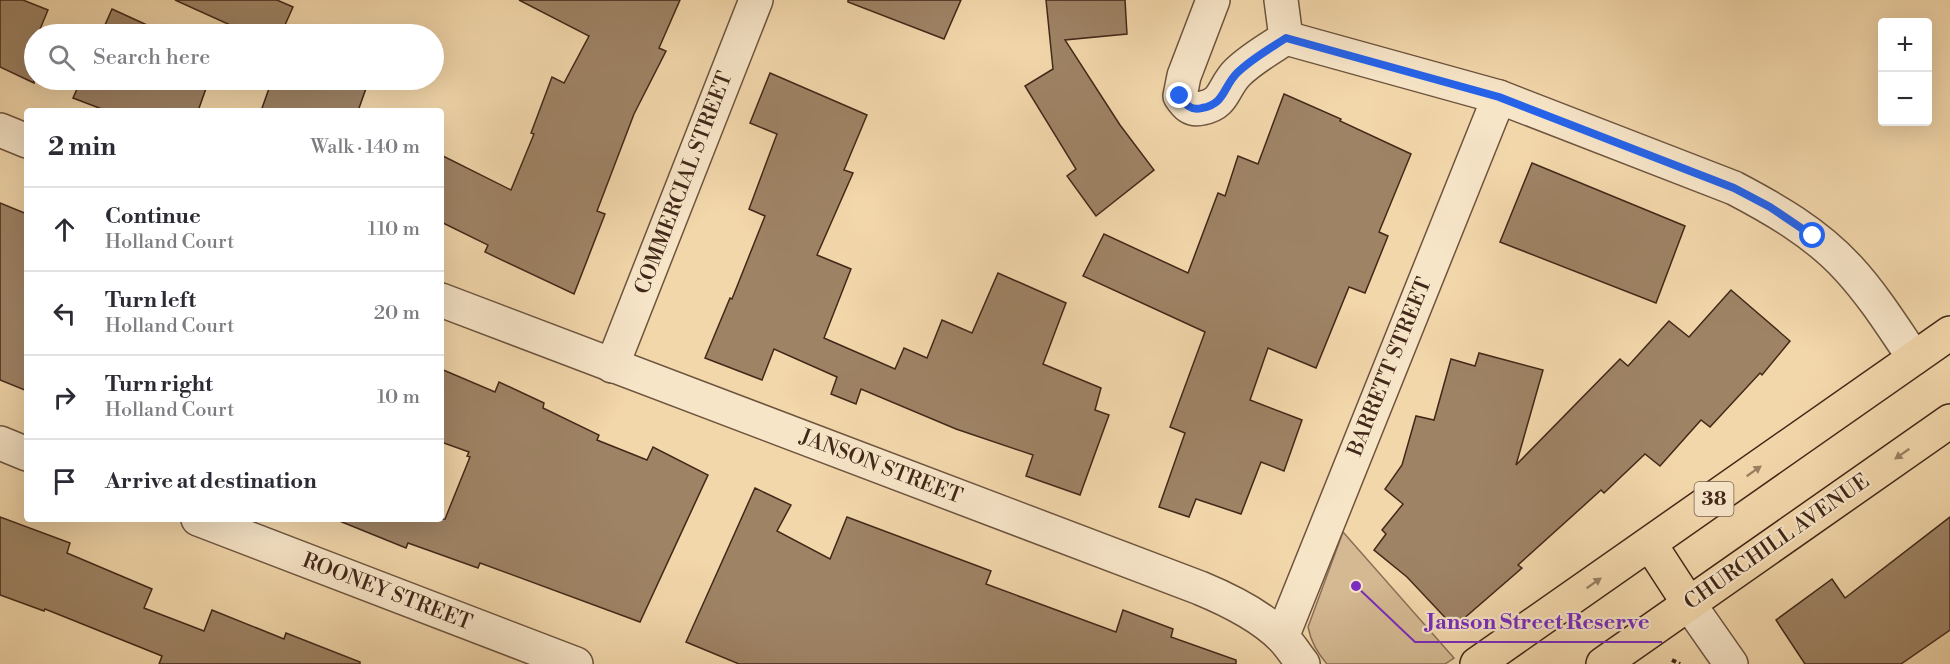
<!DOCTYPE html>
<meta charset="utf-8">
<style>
body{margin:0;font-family:"Libre Bodoni",serif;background:#f7f7f7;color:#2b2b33}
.controls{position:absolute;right:18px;top:18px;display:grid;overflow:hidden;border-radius:6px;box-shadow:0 6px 24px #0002}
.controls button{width:54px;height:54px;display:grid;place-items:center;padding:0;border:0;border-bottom:2px solid #e1e1e2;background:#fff;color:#2b2b33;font:30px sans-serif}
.stop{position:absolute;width:18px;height:18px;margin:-14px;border:4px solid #2563eb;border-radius:50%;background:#fff}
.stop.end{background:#2563eb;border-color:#fff;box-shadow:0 2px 6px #0008}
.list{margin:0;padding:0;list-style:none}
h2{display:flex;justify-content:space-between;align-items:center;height:78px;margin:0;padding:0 24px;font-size:26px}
h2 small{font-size:20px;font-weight:400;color:#7c7c81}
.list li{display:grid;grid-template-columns:39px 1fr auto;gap:18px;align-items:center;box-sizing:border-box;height:84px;padding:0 24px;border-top:2px solid #e1e1e2}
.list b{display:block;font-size:22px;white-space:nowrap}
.list p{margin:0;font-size:20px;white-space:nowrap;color:#7c7c81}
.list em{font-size:20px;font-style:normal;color:#7c7c81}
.icon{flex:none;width:33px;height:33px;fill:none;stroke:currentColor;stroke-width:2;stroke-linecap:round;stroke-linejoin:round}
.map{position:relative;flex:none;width:1950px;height:664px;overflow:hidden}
.search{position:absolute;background:#fff;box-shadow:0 6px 24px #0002;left:24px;top:24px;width:420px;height:66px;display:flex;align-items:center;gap:15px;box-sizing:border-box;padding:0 21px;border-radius:33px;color:#7c7c81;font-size:22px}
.panel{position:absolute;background:#fff;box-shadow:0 6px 24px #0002;left:24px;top:108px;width:420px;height:414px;border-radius:6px}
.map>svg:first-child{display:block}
</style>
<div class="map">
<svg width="1950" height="664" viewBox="0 0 1950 664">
<rect width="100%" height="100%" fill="#f2d7ab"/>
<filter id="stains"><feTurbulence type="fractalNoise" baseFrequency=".00333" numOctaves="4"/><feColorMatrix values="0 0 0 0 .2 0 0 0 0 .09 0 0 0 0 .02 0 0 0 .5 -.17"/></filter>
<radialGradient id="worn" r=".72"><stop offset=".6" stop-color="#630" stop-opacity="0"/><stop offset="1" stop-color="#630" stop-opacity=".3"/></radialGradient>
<path fill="#d4b992" stroke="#8b7056" stroke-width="1.5" d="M 1343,532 L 1454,658 L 1445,664 L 1327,664 C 1317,652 1311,642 1308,627 Z"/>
<g fill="#9e8365" stroke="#422819" stroke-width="1.5">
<path d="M 0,0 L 23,0 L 48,10 L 38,34 L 34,34 L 34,83 L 0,67 Z"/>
<path d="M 175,0 L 277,0 L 293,7 L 281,34 L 250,34 Z"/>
<path d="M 519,0 L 680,0 L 659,48 L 666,51 L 634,114 L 597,211 L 605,214 L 574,294 L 485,252 L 488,245 L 441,222 L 441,155 L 511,190 L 534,134 L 531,133 L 552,77 L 564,83 L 589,36 Z"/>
<path d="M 848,0 L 961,0 L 944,39 L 848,2 Z"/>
<path d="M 1046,0 L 1125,0 L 1127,34 L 1065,40 L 1120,125 L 1154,170 L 1096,216 L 1067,176 L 1076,169 L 1025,86 L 1053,69 Z"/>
<path d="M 112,9 L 160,31 L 159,34 L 101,34 Z"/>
<path d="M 770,73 L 867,115 L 844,170 L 853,173 L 817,255 L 851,269 L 824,338 L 895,369 L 904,348 L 927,358 L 942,320 L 972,333 L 998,273 L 1066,303 L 1043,364 L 1101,388 L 1095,410 L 1109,415 L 1080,495 L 1026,476 L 1033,455 L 956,429 L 861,389 L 856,404 L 831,394 L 837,377 L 774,349 L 762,380 L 705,358 L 730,298 L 732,299 L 765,216 L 749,209 L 777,134 L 750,123 Z"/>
<path d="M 81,80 L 209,80 L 198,111 L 107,111 L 73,98 Z"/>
<path d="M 272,80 L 369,80 L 358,111 L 261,111 Z"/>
<path d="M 1284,94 L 1341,119 L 1340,121 L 1411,154 L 1379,232 L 1388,236 L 1365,293 L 1349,287 L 1316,368 L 1268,348 L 1250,400 L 1302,420 L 1284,471 L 1261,462 L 1241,514 L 1196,499 L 1189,517 L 1159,507 L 1185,433 L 1170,427 L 1205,332 L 1083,276 L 1104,234 L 1188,273 L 1218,193 L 1225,196 L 1238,156 L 1258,164 Z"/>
<path d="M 1532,163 L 1685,226 L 1656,303 L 1500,242 Z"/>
<path d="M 0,203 L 27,214 L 27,391 L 0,380 Z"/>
<path d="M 1731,290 L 1790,341 L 1762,375 L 1760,373 L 1710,427 L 1701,420 L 1660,466 L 1645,454 L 1604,493 L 1601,490 L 1518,565 L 1522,568 L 1454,627 L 1407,577 L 1374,550 L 1386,534 L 1382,530 L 1403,504 L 1385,489 L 1402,465 L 1416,416 L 1434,420 L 1451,359 L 1475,366 L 1479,353 L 1543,370 L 1516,465 L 1620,359 L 1628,366 L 1669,321 L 1689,337 Z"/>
<path d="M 441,369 L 495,392 L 499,382 L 544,403 L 543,408 L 599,435 L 597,440 L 647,460 L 653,447 L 708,475 L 640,622 L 480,563 L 478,568 L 408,543 L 406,548 L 337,520 L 445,519 L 470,457 L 467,456 L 469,452 L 441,442 Z"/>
<path d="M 755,488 L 791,505 L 777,531 L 830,559 L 847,517 L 991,571 L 986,584 L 1116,632 L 1123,610 L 1173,629 L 1171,637 L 1236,660 L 1236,664 L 739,664 L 686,642 Z"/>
<path d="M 0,517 L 70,543 L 67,553 L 152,589 L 144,608 L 204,631 L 212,610 L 284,639 L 286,633 L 360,662 L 360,664 L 159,664 L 162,656 L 45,609 L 44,611 L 0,595 Z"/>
<path d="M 1950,517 L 1950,630 L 1901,664 L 1805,664 L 1776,620 L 1832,579 L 1845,598 Z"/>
</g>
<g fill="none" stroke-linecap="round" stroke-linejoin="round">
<g stroke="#6e543e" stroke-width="36">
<g id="minor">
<path d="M 1213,0 L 1184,76 L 1180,96 C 1186,105 1191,111 1202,108 C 1225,104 1223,87 1237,73 C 1251,59 1269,49 1286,38 L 1281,0"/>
<path d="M 1286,38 L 1499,97 L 1734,188 C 1774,209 1816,233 1848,268 C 1873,295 1893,327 1914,358"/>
<path d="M 0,130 L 27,141"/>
<path d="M 441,300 L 1200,588 C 1229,600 1260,615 1282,637 C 1290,645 1296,655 1303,664"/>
<path d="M 612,366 L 756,0"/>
<path d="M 0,443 L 27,454"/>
<path d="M 198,519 L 576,664"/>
<path d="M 1689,604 L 1731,664"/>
<path d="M 1282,637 L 1499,97"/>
</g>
</g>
<g stroke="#422819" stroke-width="36">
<g id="primary">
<path d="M 1650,544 L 1689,604"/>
<path d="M 1477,664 L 1950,333"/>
<path d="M 1603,664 L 1950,421"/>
</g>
</g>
<path stroke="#422819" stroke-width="4" stroke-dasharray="4.5 3" stroke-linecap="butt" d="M 1672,660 L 1680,664"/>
<use href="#minor" stroke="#f7e5c8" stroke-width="33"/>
<use href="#primary" stroke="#f2d7ab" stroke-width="33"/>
</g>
<defs><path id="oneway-solid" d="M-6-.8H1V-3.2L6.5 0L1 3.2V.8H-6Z" transform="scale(1.5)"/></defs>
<g fill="#9a8062">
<use href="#oneway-solid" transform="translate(1902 454) rotate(145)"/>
<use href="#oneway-solid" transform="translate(1754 471) rotate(-35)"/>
<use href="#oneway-solid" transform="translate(1594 583) rotate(-35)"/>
</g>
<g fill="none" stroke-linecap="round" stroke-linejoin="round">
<path stroke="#2563eb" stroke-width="8" d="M 1180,96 C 1186,105 1191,111 1202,108 C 1225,104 1223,87 1237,73 C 1251,59 1269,49 1286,38 L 1499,97 L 1734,188 L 1770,207 L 1813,236"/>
</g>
<g text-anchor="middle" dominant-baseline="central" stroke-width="4.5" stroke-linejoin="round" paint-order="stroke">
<rect fill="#f7e5c8" stroke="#78614e" stroke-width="1.5" x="1694.5" y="482" width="39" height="34" rx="4.5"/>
<g font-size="20" font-weight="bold" fill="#422819">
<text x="1714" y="499">38</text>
</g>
<g font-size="21" fill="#422819" stroke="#f7e5c8">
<text transform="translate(684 183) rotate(-69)">COMMERCIAL STREET</text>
<text transform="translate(1390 367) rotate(-68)">BARRETT STREET</text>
<text transform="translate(881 467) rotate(21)">JANSON STREET</text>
<text transform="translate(1777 542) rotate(-35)">CHURCHILL AVENUE</text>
<text transform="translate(387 592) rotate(21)">ROONEY STREET</text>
</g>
</g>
<path fill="none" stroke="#7b2cbf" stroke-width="2" d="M1356 586L1415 642H1662"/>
<circle fill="#7b2cbf" stroke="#f7e5c8" stroke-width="2" cx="1356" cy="586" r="6"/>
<g font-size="22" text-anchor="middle" font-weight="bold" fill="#7b2cbf" stroke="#f7e5c8" stroke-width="4.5" stroke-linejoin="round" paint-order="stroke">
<text x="1538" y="629">Janson Street Reserve</text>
</g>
<rect width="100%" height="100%" filter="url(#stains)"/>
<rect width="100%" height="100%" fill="url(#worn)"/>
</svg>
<div class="controls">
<button>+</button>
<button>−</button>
</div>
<div class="stop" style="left:1813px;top:236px"></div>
<div class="stop end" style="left:1180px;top:96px"></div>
<div class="search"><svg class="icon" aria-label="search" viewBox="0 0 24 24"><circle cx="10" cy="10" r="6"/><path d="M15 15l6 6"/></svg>Search here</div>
<section class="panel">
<h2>2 min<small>Walk · 140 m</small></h2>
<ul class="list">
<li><svg class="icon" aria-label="ahead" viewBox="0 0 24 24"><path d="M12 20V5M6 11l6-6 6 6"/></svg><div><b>Continue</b><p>Holland Court</p></div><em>110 m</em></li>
<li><svg class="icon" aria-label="left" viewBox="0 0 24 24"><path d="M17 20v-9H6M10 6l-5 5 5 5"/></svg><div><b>Turn left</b><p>Holland Court</p></div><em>20 m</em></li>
<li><svg class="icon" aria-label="right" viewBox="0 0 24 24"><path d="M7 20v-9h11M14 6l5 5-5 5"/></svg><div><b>Turn right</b><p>Holland Court</p></div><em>10 m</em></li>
<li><svg class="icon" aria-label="arrive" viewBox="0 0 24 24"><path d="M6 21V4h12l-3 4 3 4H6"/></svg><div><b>Arrive at destination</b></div></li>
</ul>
</section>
</div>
